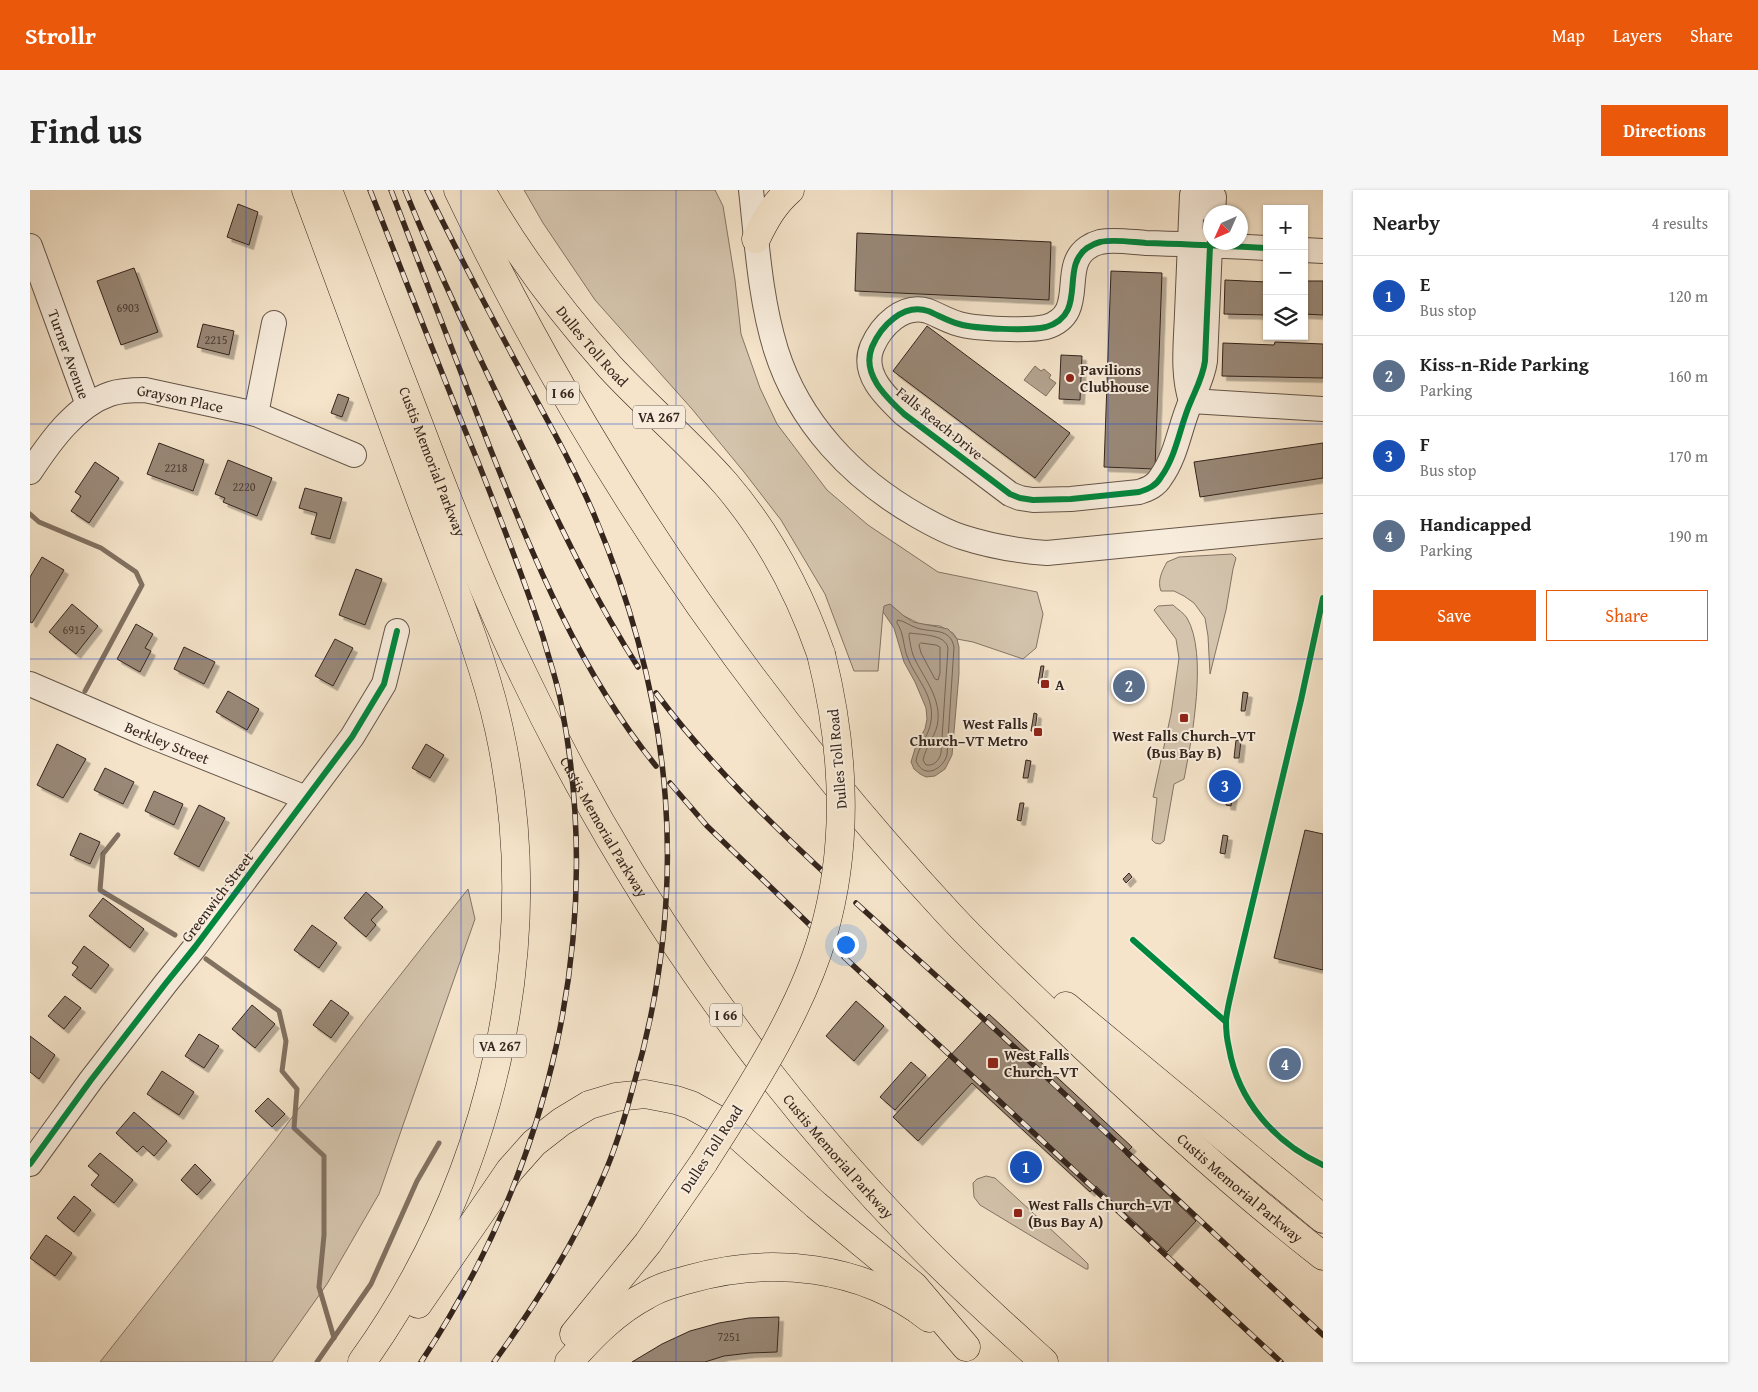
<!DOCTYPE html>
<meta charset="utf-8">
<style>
body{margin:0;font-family:"Gentium Book Plus",serif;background:#f6f6f6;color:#222}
.controls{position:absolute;right:15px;top:15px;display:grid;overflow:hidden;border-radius:0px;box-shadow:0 1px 4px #0004}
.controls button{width:45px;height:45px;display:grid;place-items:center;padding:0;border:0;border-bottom:1px solid #e0e0e0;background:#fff;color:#222;font:25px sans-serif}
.compass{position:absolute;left:1173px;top:15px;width:45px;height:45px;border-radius:50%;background:#fff;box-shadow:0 1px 4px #0004;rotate:225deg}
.you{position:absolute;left:815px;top:754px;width:18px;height:18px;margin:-12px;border:4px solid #fff;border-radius:50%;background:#1a73e8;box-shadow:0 0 0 8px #1a73e833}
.badge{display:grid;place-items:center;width:32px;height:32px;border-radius:50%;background:#ea580c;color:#fff;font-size:16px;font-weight:700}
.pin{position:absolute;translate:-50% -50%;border:2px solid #fff;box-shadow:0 1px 5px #0006}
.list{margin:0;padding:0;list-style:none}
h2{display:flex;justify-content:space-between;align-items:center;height:65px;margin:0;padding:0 20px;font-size:21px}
h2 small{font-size:16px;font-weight:400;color:#767676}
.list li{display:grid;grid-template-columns:32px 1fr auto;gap:15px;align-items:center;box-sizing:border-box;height:80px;padding:0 20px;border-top:1px solid #e0e0e0}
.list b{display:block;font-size:19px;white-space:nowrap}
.list p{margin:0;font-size:16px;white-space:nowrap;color:#767676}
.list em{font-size:16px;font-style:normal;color:#767676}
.actions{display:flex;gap:10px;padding:15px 20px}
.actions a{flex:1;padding:11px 0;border:1px solid #ea580c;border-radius:0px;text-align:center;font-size:18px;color:#ea580c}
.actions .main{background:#ea580c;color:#fff}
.icon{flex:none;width:28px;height:28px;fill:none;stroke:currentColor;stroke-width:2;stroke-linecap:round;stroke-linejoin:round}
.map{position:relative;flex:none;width:1293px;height:1172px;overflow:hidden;border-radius:0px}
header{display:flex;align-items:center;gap:30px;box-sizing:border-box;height:70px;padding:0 25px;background:#ea580c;color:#fff}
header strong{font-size:24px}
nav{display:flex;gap:28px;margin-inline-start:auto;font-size:18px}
.intro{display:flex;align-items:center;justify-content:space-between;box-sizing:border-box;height:120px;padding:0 30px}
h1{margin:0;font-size:35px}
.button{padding:12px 22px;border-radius:0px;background:#ea580c;color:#fff;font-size:18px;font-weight:700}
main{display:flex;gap:30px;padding:0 30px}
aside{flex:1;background:#fff;border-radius:0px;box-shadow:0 1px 4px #0004}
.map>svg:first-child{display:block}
</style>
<header>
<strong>Strollr</strong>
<nav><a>Map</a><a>Layers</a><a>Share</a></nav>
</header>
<div class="intro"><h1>Find us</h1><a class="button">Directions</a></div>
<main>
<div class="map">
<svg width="1293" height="1172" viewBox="0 0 1293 1172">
<defs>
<filter id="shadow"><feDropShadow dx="4.5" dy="4.5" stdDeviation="0" flood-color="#0004"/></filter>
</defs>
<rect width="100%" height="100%" fill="#f5e4ca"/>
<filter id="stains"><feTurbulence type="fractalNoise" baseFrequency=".004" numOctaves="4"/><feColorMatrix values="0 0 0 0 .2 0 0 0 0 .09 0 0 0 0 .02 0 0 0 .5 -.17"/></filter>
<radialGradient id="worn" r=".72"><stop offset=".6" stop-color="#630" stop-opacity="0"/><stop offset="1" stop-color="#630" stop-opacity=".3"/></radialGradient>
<g fill="#d4c4ad" stroke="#847465">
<path d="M 494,0 L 685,0 L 693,16 L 705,90 L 711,144 L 730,198 L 747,234 L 797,300 L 838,335 L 908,382 L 1007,402 L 1013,424 L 1006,458 L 993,469 L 943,452 L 927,449 L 923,443 L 910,436 L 890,434 L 874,426 L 853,422 L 848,481 L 824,481 L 795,404 L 751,330 L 714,282 L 662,219 L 565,110 L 513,33 Z"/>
<path d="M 1202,364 L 1206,368 L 1203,379 L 1196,420 L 1180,484 L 1178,446 L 1175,428 L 1164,413 L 1154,406 L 1144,401 L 1131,401 C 1127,391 1132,381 1137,372 L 1149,367 Z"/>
<path d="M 1143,415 C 1147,419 1154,423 1157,428 C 1178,464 1162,548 1154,589 L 1144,594 L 1134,651 L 1130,654 L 1125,653 L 1122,650 L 1127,608 L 1123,607 L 1141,524 L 1149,468 L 1146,449 L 1124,420 L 1128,416 Z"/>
<path d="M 438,699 L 445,729 L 349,1004 L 297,1094 L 242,1172 L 70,1172 L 245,950 L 338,826 Z"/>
<path d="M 956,986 L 965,988 L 1053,1069 L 1058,1074 L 1058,1079 L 1056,1079 L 950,1015 L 944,1007 L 943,993 L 947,989 Z"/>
</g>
<g fill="#b4a38f" stroke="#817161">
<path d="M 1005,176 L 1011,181 L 1014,179 L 1021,185 L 1019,188 L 1026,193 L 1016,206 L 994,190 Z"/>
<path d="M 860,414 L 874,426 L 883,432 L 918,439 L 927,449 L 929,457 L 929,484 L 922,565 L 915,579 L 905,586 L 896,587 L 890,584 L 884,579 L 881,572 L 887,552 L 895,539 L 897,529 L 896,518 L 885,492 L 874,472 L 864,438 L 853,422 L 854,416 Z"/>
</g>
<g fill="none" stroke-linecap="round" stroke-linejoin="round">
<g stroke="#746456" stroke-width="1">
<path d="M 868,430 C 875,431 880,436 887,438 C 902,443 920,437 924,457 L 917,565 C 913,579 894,590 886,571 C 888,557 899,546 901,531 C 905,505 885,488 877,466 C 873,455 874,443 867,433 Z"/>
<path d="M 880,443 C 892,445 915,444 918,458 L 911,563 C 909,571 904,576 896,575 L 893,570 C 896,555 907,545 908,530 C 910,505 892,486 883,465 C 881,459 880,452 879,446 Z"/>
<path d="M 891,453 L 906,455 L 910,457 L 910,483 L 908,490 L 905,489 L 891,463 L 889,455 Z"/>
</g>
<g stroke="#817161" stroke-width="5">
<path d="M 0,324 L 9,332 L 71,358 L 106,382 L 112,395 L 55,501"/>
<path d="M 88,645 L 73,664 L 70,700 L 145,745"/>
<path d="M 176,769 L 249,821 L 256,851 L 252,881 L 267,899 L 264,938 L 294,966 L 294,1045 L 289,1097 L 304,1148"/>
<path d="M 287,1172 L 341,1094 L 387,991 L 409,953"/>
</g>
</g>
<g fill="#987" stroke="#35251d" filter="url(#shadow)">
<path d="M 208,14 L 228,22 L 219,55 L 197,47 Z"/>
<path d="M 827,43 L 1021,52 L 1019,110 L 825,101 Z"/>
<path d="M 104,78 L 128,142 L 91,155 L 67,91 Z"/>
<path d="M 1081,81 L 1132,83 L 1125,279 L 1074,277 Z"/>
<path d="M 1195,90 L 1237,92 L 1237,125 L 1194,124 Z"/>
<path d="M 1274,91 L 1293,91 L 1293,125 L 1274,124 Z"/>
<path d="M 173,134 L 204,141 L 199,165 L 167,157 Z"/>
<path d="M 897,136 L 1040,243 L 1005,288 L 863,181 Z"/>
<path d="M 1245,152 L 1293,154 L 1293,188 L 1192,186 L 1193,153 L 1244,155 Z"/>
<path d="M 1031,165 L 1052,166 L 1050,210 L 1029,209 Z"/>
<path d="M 308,204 L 319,208 L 312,227 L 301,223 Z"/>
<path d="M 129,253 L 174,270 L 163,301 L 117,284 Z"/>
<path d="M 1293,253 L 1293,288 L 1170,307 L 1164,272 Z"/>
<path d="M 198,270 L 242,288 L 227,326 L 193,312 L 195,308 L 185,304 Z"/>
<path d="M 65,272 L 89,288 L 59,333 L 41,321 L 51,306 L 45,302 Z"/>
<path d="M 275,298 L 312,308 L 300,349 L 281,344 L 287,323 L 269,318 Z"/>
<path d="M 12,367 L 34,380 L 2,433 L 0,432 L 0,387 Z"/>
<path d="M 326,379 L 352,389 L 335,435 L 309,425 Z"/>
<path d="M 42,414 L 68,436 L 46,464 L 19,442 Z"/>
<path d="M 106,434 L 123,444 L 115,458 L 121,461 L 110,482 L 87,469 Z"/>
<path d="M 305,449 L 323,458 L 303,496 L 285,486 Z"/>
<path d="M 154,457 L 185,472 L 174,494 L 144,479 Z"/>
<path d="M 1011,476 L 1014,476 L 1011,494 L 1008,493 Z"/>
<path d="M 198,501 L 229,519 L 217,540 L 186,522 Z"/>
<path d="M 1213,502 L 1218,503 L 1215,521 L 1211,521 Z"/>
<path d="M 1004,523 L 1007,524 L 1005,541 L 1001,541 Z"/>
<path d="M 1206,550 L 1211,551 L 1209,568 L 1204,568 Z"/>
<path d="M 27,554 L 56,569 L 33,608 L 7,595 Z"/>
<path d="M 396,554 L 414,565 L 400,588 L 382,578 Z"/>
<path d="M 996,570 L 1001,571 L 998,588 L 993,588 Z"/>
<path d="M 75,578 L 104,592 L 93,614 L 64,600 Z"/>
<path d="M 1199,597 L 1204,598 L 1201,616 L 1196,615 Z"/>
<path d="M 124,601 L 153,614 L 144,635 L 115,621 Z"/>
<path d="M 990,613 L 994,613 L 991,631 L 987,630 Z"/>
<path d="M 169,615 L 195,628 L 169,677 L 144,664 Z"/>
<path d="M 1275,640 L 1293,644 L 1293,780 L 1244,768 Z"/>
<path d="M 50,643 L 70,652 L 60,674 L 40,665 Z"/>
<path d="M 1193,645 L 1198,646 L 1195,664 L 1190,663 Z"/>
<path d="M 1099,683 L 1102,687 L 1096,693 L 1093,689 Z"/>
<path d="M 336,702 L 353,717 L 341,730 L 346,735 L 336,747 L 314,728 Z"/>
<path d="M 73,708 L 114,739 L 100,758 L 59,726 Z"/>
<path d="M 282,735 L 307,753 L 289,778 L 264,760 Z"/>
<path d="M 54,756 L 79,775 L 61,799 L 42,785 L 48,777 L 42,773 Z"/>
<path d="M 35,806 L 51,818 L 34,839 L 18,826 Z"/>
<path d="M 301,810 L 319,823 L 301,848 L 283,835 Z"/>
<path d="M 826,811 L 854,836 L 824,871 L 796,846 Z"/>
<path d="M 222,815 L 245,834 L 225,858 L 202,839 Z"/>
<path d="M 959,824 L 1102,957 L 1095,964 L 1166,1031 L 1137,1062 L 1066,996 L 1060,1002 L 942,893 L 888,951 L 863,927 Z"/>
<path d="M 169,844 L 189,856 L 174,878 L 155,866 Z"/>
<path d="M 0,846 L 25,865 L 9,889 L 0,882 Z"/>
<path d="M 881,872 L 896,885 L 865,920 L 850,907 Z"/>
<path d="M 132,881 L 164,902 L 149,925 L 117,904 Z"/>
<path d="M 238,908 L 255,924 L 242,937 L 225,921 Z"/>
<path d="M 104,922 L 137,951 L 124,966 L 113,956 L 107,962 L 86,943 Z"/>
<path d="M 70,963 L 103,990 L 84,1013 L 61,995 L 69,985 L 58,976 Z"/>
<path d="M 165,974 L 181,990 L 167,1005 L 151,990 Z"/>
<path d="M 44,1006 L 61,1020 L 44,1042 L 27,1028 Z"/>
<path d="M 16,1045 L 42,1063 L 25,1086 L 0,1068 Z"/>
<path d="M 749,1127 L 747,1162 L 720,1163 L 694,1166 L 675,1172 L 602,1172 L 632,1154 L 660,1141 L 689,1133 L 719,1128 Z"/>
</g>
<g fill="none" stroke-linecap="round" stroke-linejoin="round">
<g stroke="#655548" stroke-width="26">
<g id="minor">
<path d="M 721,0 C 727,54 730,108 746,160 C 769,233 823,289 888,326 C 902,334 916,342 932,347 C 960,356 988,361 1017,363 L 1293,336"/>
<path d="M 1176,0 L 1184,7 L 1183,22"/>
<path d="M 1180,48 L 1180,56 L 1175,171 C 1173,186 1167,197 1161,211 C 1150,235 1147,265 1131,287 C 1126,296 1118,299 1109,302 L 1041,309 L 1003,310 L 990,308 L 980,304 L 874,224 C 856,207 831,184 842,157 C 851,136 873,113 898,121 C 908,125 918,131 929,134 C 946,139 999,141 1016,137 C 1059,124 1029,78 1057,58 C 1060,56 1066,53 1070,52 C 1084,49 1101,52 1116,53 C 1156,54 1196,56 1237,58"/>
<path id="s1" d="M 0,56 L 58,215"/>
<path d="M 1274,60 L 1293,61"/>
<path d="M 1161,211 C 1152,183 1156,153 1157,124 C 1159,84 1160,45 1162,5 L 1165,0"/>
<path d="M 1161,211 L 1293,219"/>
<path d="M 226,224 L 244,133"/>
<path id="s2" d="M 0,282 C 20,252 45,216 80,204 C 91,200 104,200 115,200 L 226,224 L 324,265"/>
<path id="s3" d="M 0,494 L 116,544 L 276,608"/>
<path d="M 0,974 L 61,890 L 136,793 L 165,757 L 322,547 L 354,494 L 367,441"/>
</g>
</g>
<g stroke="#35251d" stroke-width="29">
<path id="major" d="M 726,49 C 735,30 744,14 760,0"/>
</g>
<g stroke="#35251d" stroke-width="29">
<g id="highway">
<path d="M 276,0 C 316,109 357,218 397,327 C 423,397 453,466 469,539 C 517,757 461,992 332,1172"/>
<path id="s4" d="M 298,0 C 328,78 359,157 389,235 C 421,320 454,404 494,486 C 592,692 723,883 882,1047 C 924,1091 969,1131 1014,1172"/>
<path id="s5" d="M 428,0 C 555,266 718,507 918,723 C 951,759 987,792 1022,826 C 1109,910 1198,992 1293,1066"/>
<path id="s6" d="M 451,0 C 487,64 532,123 580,177 C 617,217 659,252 695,293 C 738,343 769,401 791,464"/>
<path d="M 1036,816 L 1293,1029"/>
<path d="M 388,1114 L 480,980 L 504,953 L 531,932 L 559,915 L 586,907 L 615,904 L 646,910 L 661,915 L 690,931 L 705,943 L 786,1015 L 884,1096 L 936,1157"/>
<path d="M 544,1144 L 618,1053 L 674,972"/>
<path d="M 539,1172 C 562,1146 586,1121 617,1105 C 630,1097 645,1093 660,1089 C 740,1066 832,1075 899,1128"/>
</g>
</g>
<use href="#minor" stroke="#f8eddd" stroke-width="24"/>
<use href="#major" stroke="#f5e4ca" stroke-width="28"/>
<use href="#highway" stroke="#f5e4ca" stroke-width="28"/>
<g stroke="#35251d" stroke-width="5.5">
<g id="rail">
<path d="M 340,0 C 376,91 411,182 448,272 C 471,330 494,388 513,447 C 519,469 527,491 531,513 C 576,744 520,978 391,1172"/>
<path d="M 361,0 C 394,86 427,172 460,258 C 505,371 549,481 626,576"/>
<path d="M 375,0 C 410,87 451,171 492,256 C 528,331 563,407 608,477"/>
<path d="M 397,0 C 426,59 456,117 487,174 C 514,225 543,274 565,327 C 644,515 661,700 603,897 C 595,927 586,958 573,987 C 545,1053 506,1114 464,1172"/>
<path d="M 626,503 C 677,571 737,630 800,688"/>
<path d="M 640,593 L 677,636 L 783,738"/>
<path d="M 826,713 L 967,841 L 1293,1145"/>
<path d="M 814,767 L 1251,1172"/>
</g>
</g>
<use href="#rail" stroke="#f8eddd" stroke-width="4" stroke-dasharray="11" stroke-linecap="butt"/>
<g stroke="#35251d" stroke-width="29" stroke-linecap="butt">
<path id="highway-bridge" d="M 674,972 C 717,904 771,822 793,745 C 820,652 814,556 791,464"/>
</g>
<use href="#highway-bridge" stroke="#f5e4ca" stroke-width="28"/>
<g stroke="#f8eddd" stroke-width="9">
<g id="cycleway">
<path d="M 1180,48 L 1180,56 L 1175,171 C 1173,186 1167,197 1161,211 C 1150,235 1147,265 1131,287 C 1126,296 1118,299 1109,302 L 1041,309 L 1003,310 L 990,308 L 980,304 L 874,224 C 856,207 831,184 842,157 C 851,136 873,113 898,121 C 908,125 918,131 929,134 C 946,139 999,141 1016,137 C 1059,124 1029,78 1057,58 C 1060,56 1066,53 1070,52 C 1084,49 1101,52 1116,53 C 1156,54 1196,56 1237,58"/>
<path d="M 1293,408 L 1271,510 L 1205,786 C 1202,801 1197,817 1196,831 C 1196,840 1197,850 1199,858 C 1208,911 1245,953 1293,975"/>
<path d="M 1103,750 L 1196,832"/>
<path d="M 0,974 L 61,890 L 136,793 L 165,757 L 322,547 L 354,494 L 367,441"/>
</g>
</g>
<use href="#cycleway" stroke="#00873e" stroke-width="6"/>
</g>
<path fill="none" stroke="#1d4ed8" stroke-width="1" stroke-opacity="0.55" d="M 216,0 L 216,1172M 431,0 L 431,1172M 646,0 L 646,1172M 862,0 L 862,1172M 1078,0 L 1078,1172M 0,234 L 1293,234M 0,469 L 1293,469M 0,703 L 1293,703M 0,938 L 1293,938"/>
<g fill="#8f2418" stroke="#f8eddd" stroke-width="2">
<circle cx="1040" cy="188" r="5"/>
<rect x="1010" y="489" width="10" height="10" rx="2.5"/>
<rect x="1149" y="523" width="10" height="10" rx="2.5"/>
<rect x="1003" y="537" width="10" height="10" rx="2.5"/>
<rect x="957" y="867" width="12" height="12" rx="2.5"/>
<rect x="983" y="1018" width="10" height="10" rx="2.5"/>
</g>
<g text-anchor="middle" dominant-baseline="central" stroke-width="4" stroke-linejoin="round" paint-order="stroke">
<g font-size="12" fill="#4e3e34">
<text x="98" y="117">6903</text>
<text x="186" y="149">2215</text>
<text x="146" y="277">2218</text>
<text x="214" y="296">2220</text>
<text x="44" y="439">6915</text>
<text x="699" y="1146">7251</text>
</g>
<g fill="#f8eddd" stroke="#706157" stroke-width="1">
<rect x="517" y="191.5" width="32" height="23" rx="4"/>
<rect x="603" y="215.5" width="52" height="23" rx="4"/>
<rect x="680" y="813.5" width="32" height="23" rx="4"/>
<rect x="444" y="844.5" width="52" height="23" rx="4"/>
</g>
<g font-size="14" font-weight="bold" fill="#35251d">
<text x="533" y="203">I 66</text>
<text x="629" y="227">VA 267</text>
<text x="696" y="825">I 66</text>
<text x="470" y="856">VA 267</text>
</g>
<g font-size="15" fill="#35251d" stroke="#f8eddd">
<text stroke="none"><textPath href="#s6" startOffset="192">Dulles Toll Road</textPath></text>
<text stroke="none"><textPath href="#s1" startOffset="115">Turner Avenue</textPath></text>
<text stroke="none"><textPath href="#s2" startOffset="185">Grayson Place</textPath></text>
<text transform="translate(910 233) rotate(39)">Falls Reach Drive</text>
<text stroke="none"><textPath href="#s4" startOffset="291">Custis Memorial Parkway</textPath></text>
<text stroke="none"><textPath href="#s3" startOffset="149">Berkley Street</textPath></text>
<text transform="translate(807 569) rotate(-95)">Dulles Toll Road</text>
<text stroke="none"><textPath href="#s4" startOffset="695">Custis Memorial Parkway</textPath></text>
<text transform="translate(187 707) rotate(-53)">Greenwich Street</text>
<text transform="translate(681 959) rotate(-57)">Dulles Toll Road</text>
<text stroke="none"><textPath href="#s4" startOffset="1100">Custis Memorial Parkway</textPath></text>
<text stroke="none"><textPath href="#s5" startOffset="1278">Custis Memorial Parkway</textPath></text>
</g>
<g font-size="15" font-weight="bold" fill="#35251d" stroke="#f8eddd" text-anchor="start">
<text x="1050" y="179">Pavilions<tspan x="1050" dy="17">Clubhouse</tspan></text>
<text x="1025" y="494">A</text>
<text x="998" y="533" text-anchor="end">West Falls<tspan x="998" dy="17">Church–VT Metro</tspan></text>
<text x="1154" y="545" text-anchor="middle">West Falls Church–VT<tspan x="1154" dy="17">(Bus Bay B)</tspan></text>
<text x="974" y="864">West Falls<tspan x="974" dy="17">Church–VT</tspan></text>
<text x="998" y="1014">West Falls Church–VT<tspan x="998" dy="17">(Bus Bay A)</tspan></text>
</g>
</g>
<rect width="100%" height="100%" filter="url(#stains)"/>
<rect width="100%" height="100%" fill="url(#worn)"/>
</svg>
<div class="controls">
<button>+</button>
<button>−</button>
<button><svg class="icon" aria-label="layers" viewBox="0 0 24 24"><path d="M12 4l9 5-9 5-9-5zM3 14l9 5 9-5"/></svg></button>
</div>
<svg class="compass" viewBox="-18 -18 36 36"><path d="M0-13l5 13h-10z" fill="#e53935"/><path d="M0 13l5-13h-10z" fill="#767676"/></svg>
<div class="you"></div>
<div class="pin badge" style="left:996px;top:977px;background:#1a4fb4">1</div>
<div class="pin badge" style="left:1099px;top:496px;background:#5c6f8a">2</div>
<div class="pin badge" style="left:1195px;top:596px;background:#1a4fb4">3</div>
<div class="pin badge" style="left:1255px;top:874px;background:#5c6f8a">4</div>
</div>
<aside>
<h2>Nearby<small>4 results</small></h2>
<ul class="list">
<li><span class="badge" style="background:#1a4fb4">1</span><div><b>E</b><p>Bus stop</p></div><em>120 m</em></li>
<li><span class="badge" style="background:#5c6f8a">2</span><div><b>Kiss-n-Ride Parking</b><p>Parking</p></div><em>160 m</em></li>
<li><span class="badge" style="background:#1a4fb4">3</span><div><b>F</b><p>Bus stop</p></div><em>170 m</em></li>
<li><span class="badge" style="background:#5c6f8a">4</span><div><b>Handicapped</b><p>Parking</p></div><em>190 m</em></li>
</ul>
<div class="actions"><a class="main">Save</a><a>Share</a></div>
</aside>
</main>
